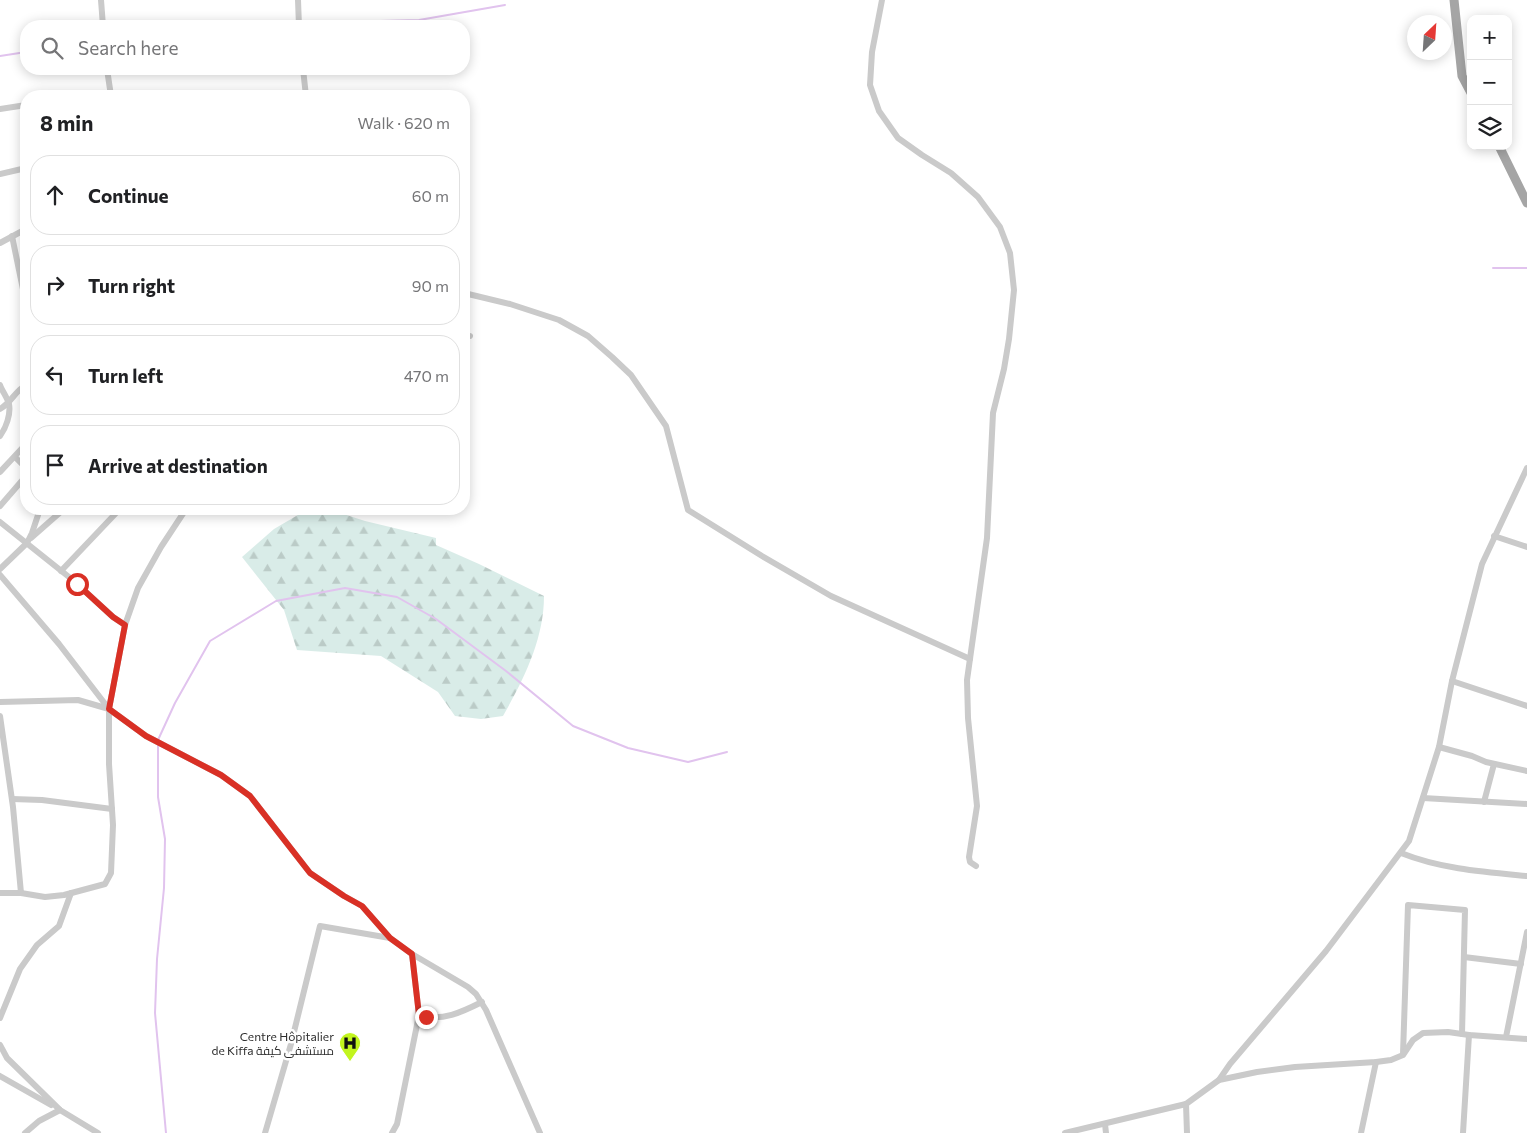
<!DOCTYPE html>
<meta charset="utf-8">
<style>
body{margin:0;font-family:Commissioner,Cairo,sans-serif;background:#f6f6f6;color:#202124}
.controls{position:absolute;right:15px;top:15px;display:grid;overflow:hidden;border-radius:10px;box-shadow:0 2px 12px #0003}
.controls button{width:45px;height:45px;display:grid;place-items:center;padding:0;border:0;border-bottom:1px solid #e0e0e0;background:#fff;color:#202124;font:25px sans-serif}
.compass{position:absolute;left:1407px;top:15px;width:45px;height:45px;border-radius:50%;background:#fff;box-shadow:0 2px 12px #0003;rotate:25deg}
.stop{position:absolute;width:15px;height:15px;margin:-11px;border:4px solid #d93025;border-radius:50%;background:#fff}
.stop.end{background:#d93025;border-color:#fff;box-shadow:0 1px 5px #0008}
.list{margin:0;padding:0;list-style:none}
h2{display:flex;justify-content:space-between;align-items:center;height:65px;margin:0;padding:0 20px;font-size:21px}
h2 small{font-size:16px;font-weight:400;color:#757577}
.list li{display:grid;grid-template-columns:32px 1fr auto;gap:15px;align-items:center;box-sizing:border-box;height:80px;margin:0 10px 10px;padding:0 10px;border:1px solid #e0e0e0;border-radius:20px}
.list b{display:block;font-size:19px;white-space:nowrap}
.list em{font-size:16px;font-style:normal;color:#757577}
.icon{flex:none;width:28px;height:28px;fill:none;stroke:currentColor;stroke-width:2;stroke-linecap:round;stroke-linejoin:round}
.map{position:relative;flex:none;width:1527px;height:1133px;overflow:hidden}
.search{position:absolute;background:#fff;box-shadow:0 2px 12px #0003;left:20px;top:20px;width:450px;height:55px;display:flex;align-items:center;gap:12px;box-sizing:border-box;padding:0 18px;border-radius:20px;color:#757577;font-size:19px}
.panel{position:absolute;background:#fff;box-shadow:0 2px 12px #0003;left:20px;top:90px;width:450px;height:425px;border-radius:20px}
.map>svg:first-child{display:block}
</style>
<div class="map">
<svg width="1527" height="1133" viewBox="0 0 1527 1133">
<defs>
<pattern id="forest-firs" width="22" height="20" patternUnits="userSpaceOnUse" patternTransform="scale(1.25)"><rect width="22" height="20" fill="#d9ece8"/><path d="M5 1l3.5 6h-7zM16 11l3.5 6h-7z" fill="#bbcbc7"/></pattern>
</defs>
<rect width="100%" height="100%" fill="#fff"/>
<path fill="url(#forest-firs)" d="M 328,509 L 365,521 L 436,538 L 436,545 L 479,564 L 544,596 C 544,639 524,679 503,716 L 481,719 L 455,716 L 438,692 L 381,656 L 297,650 L 284,610 L 242,557 L 274,529 L 303,512 Z"/>
<g fill="none" stroke-linecap="round" stroke-linejoin="round">
<g stroke="#e1c3ee" stroke-width="2">
<path d="M 302,23 L 419,20 L 505,5"/>
<path d="M 269,26 L 297,23"/>
<path d="M 0,56 L 26,52"/>
<path d="M 1493,268 L 1527,268"/>
<path d="M 158,740 L 175,703 L 210,641 L 276,601 L 345,588 L 397,597 L 436,619 L 506,671 L 573,726 L 628,748 L 688,762 L 727,752"/>
<path d="M 158,744 L 158,797 L 165,839 L 164,888 L 157,959 L 155,1013 L 166,1133"/>
</g>
<g stroke="#cacaca" stroke-width="6">
<path d="M 101,0 L 103,26"/>
<path d="M 298,0 L 299,26"/>
<path d="M 882,0 L 872,52 L 870,85 L 879,111 L 898,138 L 922,155 L 951,173 L 978,197 L 1000,227 L 1010,253 L 1014,290 L 1009,339 L 1004,369 L 993,413 L 987,538 L 967,680 L 968,718 L 977,806 L 969,857 L 970,862 L 976,866"/>
<path d="M 107,69 L 111,96"/>
<path d="M 303,69 L 306,96"/>
<path d="M 99,96 L 110,93"/>
<path d="M 0,109 L 26,105"/>
<path d="M 0,174 L 26,168"/>
<path d="M 12,236 L 26,304"/>
<path d="M 0,243 L 26,229"/>
<path d="M 464,293 L 510,304 L 559,320 L 588,336 L 612,357 L 631,375 L 666,426 L 688,510 L 762,556 L 831,596 L 970,659"/>
<path d="M 464,334 L 470,336"/>
<path d="M 0,385 C 2,391 7,397 9,404 C 11,414 6,428 0,436"/>
<path d="M 0,409 C 12,402 14,392 26,385"/>
<path d="M 15,457 L 26,468"/>
<path d="M 0,472 L 26,444"/>
<path d="M 0,506 L 26,476"/>
<path d="M 0,522 L 74,581 L 113,617 L 125,625"/>
<path d="M 1494,536 L 1527,547"/>
<path d="M 31,538 L 64,509"/>
<path d="M 0,569 L 27,543 L 32,533 L 40,509"/>
<path d="M 61,571 L 117,512"/>
<path d="M 0,575 L 59,644 L 109,709 L 146,736 L 221,775 L 250,796 L 310,873 L 344,896 L 362,906 L 390,938 L 412,954 L 468,987 L 476,994 L 486,1010 L 540,1133"/>
<path d="M 1452,681 L 1527,706"/>
<path d="M 0,702 L 78,700 L 109,709"/>
<path d="M 0,716 L 13,807 L 21,893"/>
<path d="M 1439,747 L 1472,756 L 1486,762 L 1527,771"/>
<path d="M 1423,798 L 1527,804"/>
<path d="M 12,799 L 42,800 L 112,809"/>
<path d="M 1484,802 L 1494,764"/>
<path d="M 1401,853 C 1441,869 1484,872 1527,876"/>
<path d="M 0,893 L 21,893 L 45,897 L 64,895 L 105,884 L 111,873 L 113,825 L 109,764 L 109,709 L 125,625 L 138,588 L 161,547 L 186,509"/>
<path d="M 1464,957 L 1521,964"/>
<path d="M 419,1015 C 442,1022 462,1012 482,1002"/>
<path d="M 0,1018 L 20,969 L 37,945 L 59,926 L 71,893"/>
<path d="M 1506,1037 L 1527,932"/>
<path d="M 0,1045 L 7,1058 L 60,1110 L 98,1133"/>
<path d="M 1403,1054 L 1408,905 L 1465,910 L 1462,1034"/>
<path d="M 0,1076 L 51,1105"/>
<path d="M 1219,1080 L 1230,1064 L 1326,951 L 1409,841 L 1439,747 L 1452,681 L 1482,564 L 1527,468"/>
<path d="M 1186,1104 L 1187,1133"/>
<path d="M 1105,1124 L 1106,1133"/>
<path d="M 25,1133 L 39,1121 L 60,1110"/>
<path d="M 265,1133 L 291,1044 L 320,926 L 390,938"/>
<path d="M 392,1133 L 397,1124 L 419,1015 L 412,954"/>
<path d="M 1065,1133 L 1186,1104 L 1219,1080 L 1257,1072 L 1295,1067 L 1376,1062 L 1391,1060 L 1403,1055 L 1413,1040 L 1423,1033 L 1448,1032 L 1469,1035 L 1527,1039"/>
<path d="M 1361,1133 L 1376,1062"/>
<path d="M 1463,1133 L 1469,1035"/>
</g>
<g stroke="#a5a5a5" stroke-width="9">
<path d="M 1454,0 L 1462,76 L 1471,93"/>
<path d="M 1499,146 L 1527,203"/>
</g>
</g>
<g fill="none" stroke-linecap="round" stroke-linejoin="round">
<path stroke="#d93025" stroke-width="6" d="M 77,584 L 113,617 L 125,625 L 109,709 L 146,736 L 221,775 L 250,796 L 310,873 L 344,896 L 362,906 L 390,938 L 412,954 L 419,1015 L 426,1017"/>
</g>
<defs>
<g id="hospital-pin" transform="scale(1.125)"><path d="M0 17L-7.5 6A9.5 9.5 0 1 1 7.5 6Z" fill="#c2f51e" stroke="#fff"/><path d="M-5-5h3v3.5h4V-5h3V5h-3V1.5h-4V5h-3Z" fill="#111"/></g>
</defs>
<g fill-rule="evenodd">
<use href="#hospital-pin" x="350" y="1043"/>
</g>
<g text-anchor="middle" dominant-baseline="central" stroke-width="5" stroke-linejoin="round" paint-order="stroke">
<g font-size="12" fill="#2d2d2d" stroke="#fff" text-anchor="end">
<text x="334" y="1036">Centre Hôpitalier<tspan x="334" dy="14">de Kiffa مستشفى كيفة</tspan></text>
</g>
</g>
</svg>
<div class="controls">
<button>+</button>
<button>−</button>
<button><svg class="icon" aria-label="layers" viewBox="0 0 24 24"><path d="M12 4l9 5-9 5-9-5zM3 14l9 5 9-5"/></svg></button>
</div>
<svg class="compass" viewBox="-18 -18 36 36"><path d="M0-13l5 13h-10z" fill="#e53935"/><path d="M0 13l5-13h-10z" fill="#757577"/></svg>
<div class="stop" style="left:77px;top:584px"></div>
<div class="stop end" style="left:426px;top:1017px"></div>
<div class="search"><svg class="icon" aria-label="search" viewBox="0 0 24 24"><circle cx="10" cy="10" r="6"/><path d="M15 15l6 6"/></svg>Search here</div>
<section class="panel">
<h2>8 min<small>Walk · 620 m</small></h2>
<ul class="list">
<li><svg class="icon" aria-label="ahead" viewBox="0 0 24 24"><path d="M12 20V5M6 11l6-6 6 6"/></svg><div><b>Continue</b></div><em>60 m</em></li>
<li><svg class="icon" aria-label="right" viewBox="0 0 24 24"><path d="M7 20v-9h11M14 6l5 5-5 5"/></svg><div><b>Turn right</b></div><em>90 m</em></li>
<li><svg class="icon" aria-label="left" viewBox="0 0 24 24"><path d="M17 20v-9H6M10 6l-5 5 5 5"/></svg><div><b>Turn left</b></div><em>470 m</em></li>
<li><svg class="icon" aria-label="arrive" viewBox="0 0 24 24"><path d="M6 21V4h12l-3 4 3 4H6"/></svg><div><b>Arrive at destination</b></div></li>
</ul>
</section>
</div>
